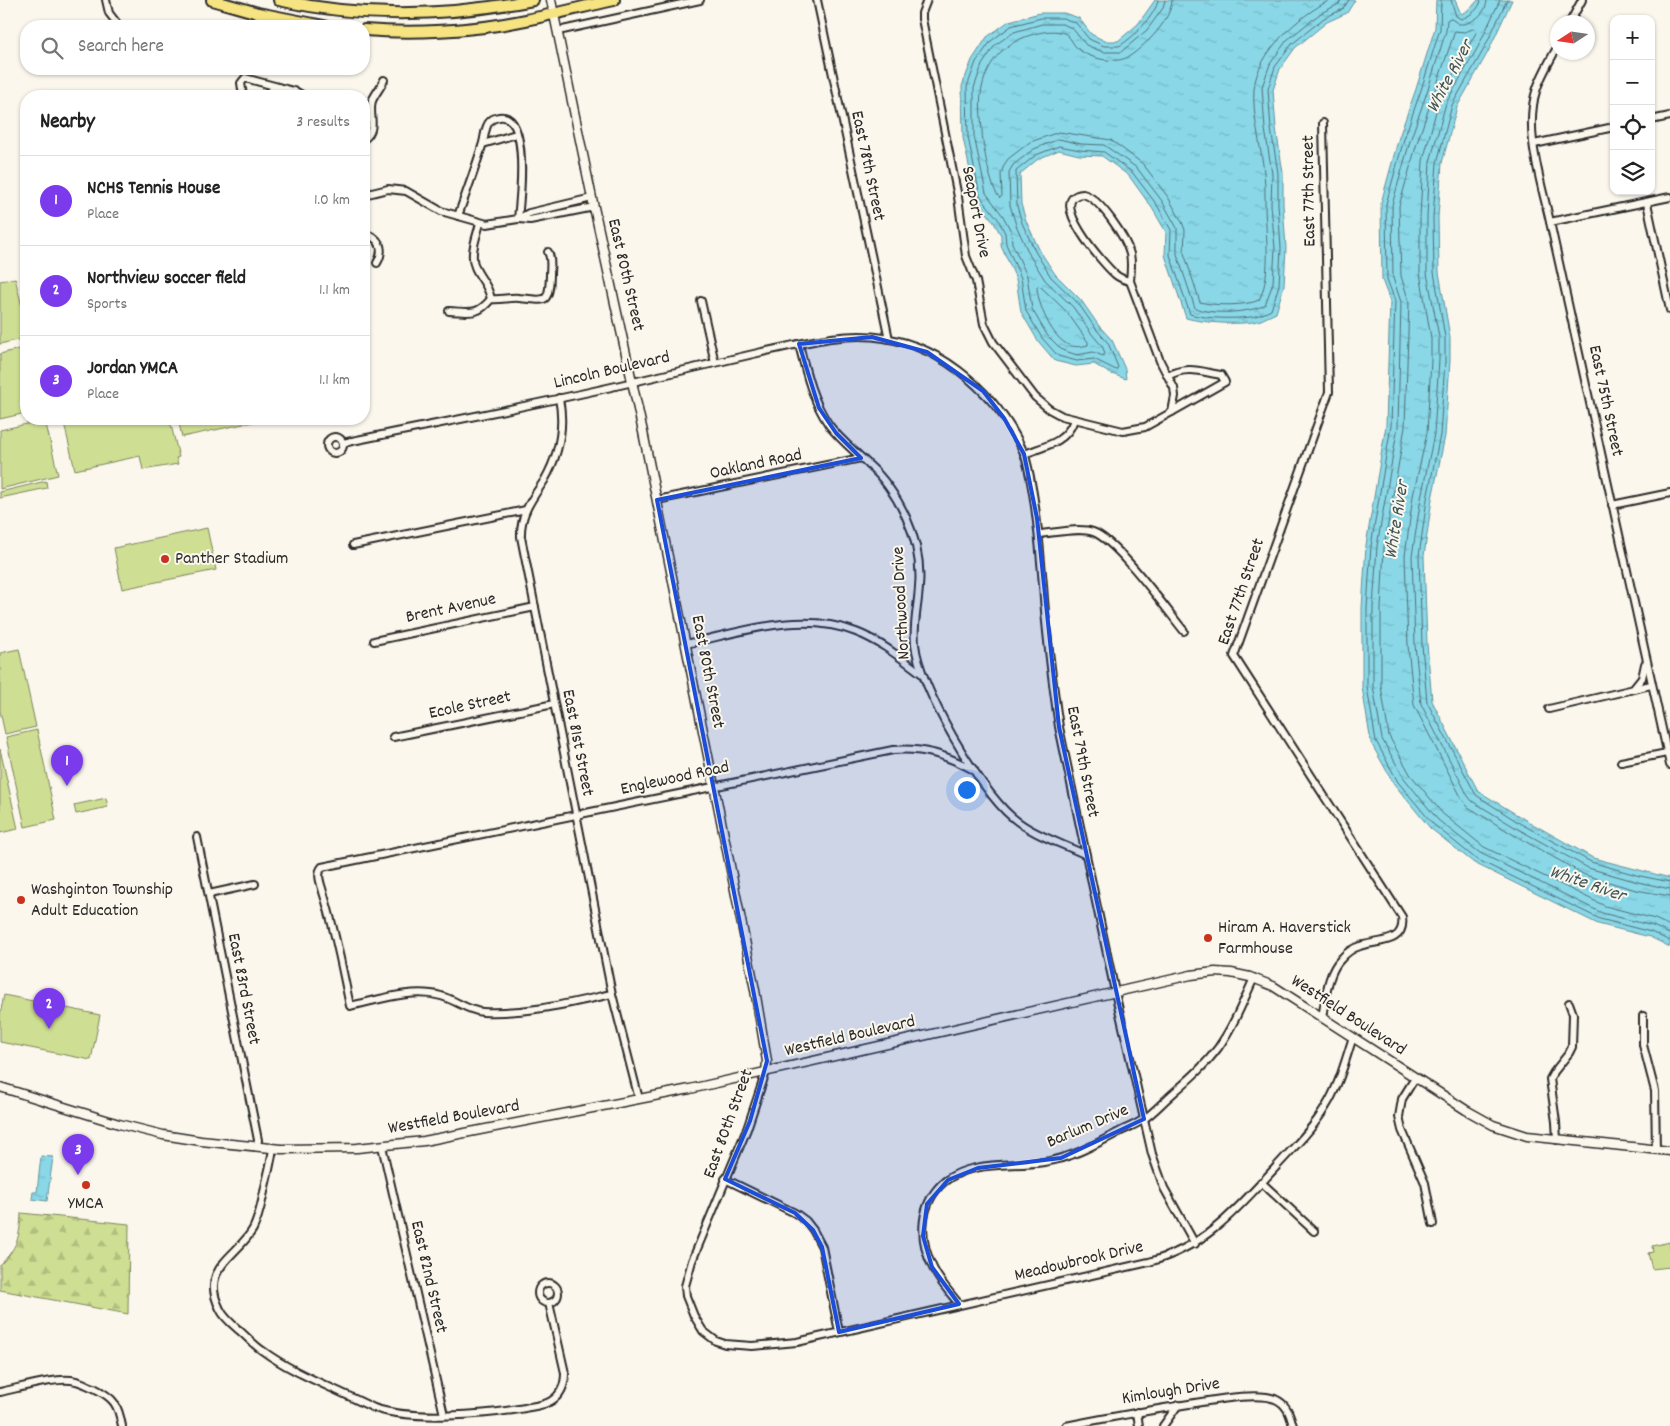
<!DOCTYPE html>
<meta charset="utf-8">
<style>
body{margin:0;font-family:Dekko,sans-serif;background:#f6f6f6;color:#222}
.controls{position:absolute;right:15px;top:15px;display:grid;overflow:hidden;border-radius:10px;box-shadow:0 1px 4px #0004}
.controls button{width:45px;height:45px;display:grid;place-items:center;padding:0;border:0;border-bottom:1px solid #e0e0e0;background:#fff;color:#222;font:25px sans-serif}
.compass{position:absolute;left:1550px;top:15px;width:45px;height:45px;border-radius:50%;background:#fff;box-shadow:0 1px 4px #0004;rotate:258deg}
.you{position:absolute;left:966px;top:789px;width:18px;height:18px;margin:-12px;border:4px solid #fff;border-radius:50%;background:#1a73e8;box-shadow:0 0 0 8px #1a73e833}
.badge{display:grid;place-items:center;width:32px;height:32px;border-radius:50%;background:#7c3aed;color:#fff;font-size:16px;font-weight:700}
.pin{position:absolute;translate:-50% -41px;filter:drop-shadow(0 1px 2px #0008)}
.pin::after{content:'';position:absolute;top:26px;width:18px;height:15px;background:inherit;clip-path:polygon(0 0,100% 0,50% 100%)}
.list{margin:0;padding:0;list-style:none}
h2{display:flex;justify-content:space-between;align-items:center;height:65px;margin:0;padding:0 20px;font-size:21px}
h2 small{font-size:16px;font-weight:400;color:#767676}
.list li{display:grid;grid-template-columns:32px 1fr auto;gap:15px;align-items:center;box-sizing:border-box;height:90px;padding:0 20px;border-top:1px solid #e0e0e0}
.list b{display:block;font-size:19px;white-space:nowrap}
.list p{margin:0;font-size:16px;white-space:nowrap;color:#767676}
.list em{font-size:16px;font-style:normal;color:#767676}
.icon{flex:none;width:28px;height:28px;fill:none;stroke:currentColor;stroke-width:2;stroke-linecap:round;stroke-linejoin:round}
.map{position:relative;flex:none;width:1670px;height:1426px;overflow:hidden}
.search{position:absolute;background:#fff;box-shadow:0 1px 4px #0004;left:20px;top:20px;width:350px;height:55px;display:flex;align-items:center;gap:12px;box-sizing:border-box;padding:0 18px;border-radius:20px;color:#767676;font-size:19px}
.panel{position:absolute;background:#fff;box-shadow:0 1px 4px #0004;left:20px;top:90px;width:350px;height:335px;border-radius:20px}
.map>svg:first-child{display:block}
</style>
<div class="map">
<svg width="1670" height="1426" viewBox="0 0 1670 1426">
<defs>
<pattern id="forest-firs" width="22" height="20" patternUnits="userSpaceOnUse" patternTransform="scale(1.25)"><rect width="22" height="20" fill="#cede92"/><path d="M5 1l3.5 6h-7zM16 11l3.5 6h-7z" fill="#b1bf7e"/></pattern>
<pattern id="water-ripples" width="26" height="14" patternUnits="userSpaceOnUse" patternTransform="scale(1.25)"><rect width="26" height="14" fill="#89d7e7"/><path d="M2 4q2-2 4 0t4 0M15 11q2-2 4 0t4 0" fill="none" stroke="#76b9c6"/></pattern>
</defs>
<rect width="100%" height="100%" fill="#fbf7ec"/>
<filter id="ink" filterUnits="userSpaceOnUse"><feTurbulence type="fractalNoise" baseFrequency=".02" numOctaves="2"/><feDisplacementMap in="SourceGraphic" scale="10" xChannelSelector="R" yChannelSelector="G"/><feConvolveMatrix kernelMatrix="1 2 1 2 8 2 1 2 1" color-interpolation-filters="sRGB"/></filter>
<g filter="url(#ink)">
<path fill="url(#forest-firs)" stroke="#7c845e" d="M 21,1213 L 129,1224 L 128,1314 L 0,1290 L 0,1265 C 17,1248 20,1237 21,1213 Z"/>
<g fill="#cede92" stroke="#7c845e">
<path d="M 15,278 L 26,323 L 26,338 L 0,344 L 0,281 Z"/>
<path d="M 26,347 L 26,413 L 0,419 L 0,354 Z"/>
<path d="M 63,419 L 159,419 L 161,423 L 164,422 L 163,419 L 167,419 L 168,422 L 170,421 L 179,457 L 176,458 L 178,464 L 143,470 L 140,456 L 75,470 Z"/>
<path d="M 178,419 L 267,419 L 182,437 Z"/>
<path d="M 45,420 L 58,475 L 0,489 L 0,430 Z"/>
<path d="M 46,481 L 47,488 L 0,498 L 0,492 Z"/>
<path d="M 207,528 L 216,570 L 122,589 L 114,548 Z"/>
<path d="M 19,649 L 36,727 L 5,734 L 0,711 L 0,653 Z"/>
<path d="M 37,730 L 56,820 L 25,827 L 6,737 Z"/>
<path d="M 0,749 L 18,829 L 0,833 Z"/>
<path d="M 106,798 L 108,807 L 76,814 L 74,805 Z"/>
<path d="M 4,995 L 100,1015 L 91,1060 L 0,1042 L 0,1015 Z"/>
<path d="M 1670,1242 L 1670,1267 L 1652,1269 L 1648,1253 L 1653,1252 L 1652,1246 Z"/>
</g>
<g fill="url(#water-ripples)" stroke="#63929c">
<path d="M 1155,0 L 1355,0 L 1347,13 L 1327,22 L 1295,48 L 1280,69 L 1273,90 L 1276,128 L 1283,173 L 1283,204 L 1286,248 L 1284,285 L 1276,313 C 1271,315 1266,318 1261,320 C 1244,326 1204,323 1186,318 L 1165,255 L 1166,232 L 1152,208 L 1129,176 L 1102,156 L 1079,155 L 1059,150 L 1038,159 L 1020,174 L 1021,204 L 1026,221 L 1040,251 L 1055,274 L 1081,300 L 1099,326 L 1112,340 L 1125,369 L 1126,379 L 1109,373 L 1094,364 L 1076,366 L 1055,361 L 1038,341 L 1021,312 L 1016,279 L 1001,245 L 1001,235 L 993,221 L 976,198 L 963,138 L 962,86 L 972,60 L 987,37 L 1009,21 L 1040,13 L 1064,13 L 1079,18 L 1091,34 L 1105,41 L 1118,41 L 1138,24 Z"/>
<path d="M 1436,0 L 1455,0 L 1461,14 L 1470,9 L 1478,0 L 1512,0 L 1488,52 L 1457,107 L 1442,163 L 1438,217 L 1439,272 L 1450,337 L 1450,361 L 1445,436 L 1432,499 L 1424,556 L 1427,644 L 1432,701 L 1478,791 L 1524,819 L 1593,858 L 1670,878 L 1670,947 L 1650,937 L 1598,924 L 1474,863 L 1430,828 L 1394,784 L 1371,743 L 1362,687 L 1362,608 L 1366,545 L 1386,425 L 1390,301 L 1382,280 L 1381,203 L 1399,137 L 1416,89 L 1435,28 Z"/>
<path d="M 41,1156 L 53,1157 L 47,1201 L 32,1199 L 33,1192 L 37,1192 Z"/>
</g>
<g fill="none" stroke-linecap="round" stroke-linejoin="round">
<g stroke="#517076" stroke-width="1">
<path d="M 1158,0 C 1157,14 1131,40 1119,46 L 1104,46 L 1089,39 L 1076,23 L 1063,18 L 1041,18 L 1011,26 L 991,41 L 976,62 L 967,87 L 968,137 L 980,196 L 998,219 L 1005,233 L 1006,244 L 1021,278 L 1026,311 L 1042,338 L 1058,356 L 1077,361 L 1094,359 L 1116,370 L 1118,367 L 1108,343 L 1096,329 L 1078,303 L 1051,277 L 1036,253 L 1022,223 L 1017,206 L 1016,171 L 1036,155 L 1059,146 L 1080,150 L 1104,152 L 1132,172 L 1157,205 L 1171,230 L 1170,255 L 1190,314 C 1205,319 1245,320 1259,315 C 1263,314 1267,312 1271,310 L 1279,285 L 1281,248 L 1278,204 L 1278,173 L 1271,129 L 1268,89 L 1275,67 L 1292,44 L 1324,18 L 1343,9 L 1349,0"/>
<path d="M 1165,0 L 1163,8 L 1147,30 L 1121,52 L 1103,52 L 1086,45 L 1072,28 L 1062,24 L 1042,24 L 1014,32 L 995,45 L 982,65 L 974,88 L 974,136 L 986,193 L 1003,216 L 1011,231 L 1012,243 L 1027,276 L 1032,309 L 1047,335 L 1062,350 L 1077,355 L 1093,352 L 1103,356 L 1105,353 L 1102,346 L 1091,333 L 1073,307 L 1045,280 L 1030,256 L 1016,225 L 1010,205 L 1009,172 L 1013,165 L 1034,149 L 1059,139 L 1081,144 L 1104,145 L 1137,168 L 1162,201 L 1177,228 L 1177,254 L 1195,308 C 1212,315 1249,313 1265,305 L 1273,283 L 1275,248 L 1271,205 L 1272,174 L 1265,129 L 1262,87 L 1270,64 L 1287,40 L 1321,13 L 1339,4 L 1341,0"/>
<path d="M 1172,0 C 1172,13 1159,30 1150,39 C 1143,45 1135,54 1126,58 C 1112,64 1087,58 1076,47 C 1071,41 1069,33 1060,32 C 1052,30 1042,32 1034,34 C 1006,42 988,59 982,88 C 979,101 981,117 982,130 C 982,143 991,191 1000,198 L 1002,196 L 1001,174 L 1004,165 L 1008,159 L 1030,142 L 1059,132 L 1111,140 L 1143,164 L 1168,197 L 1182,222 L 1185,230 L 1184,253 L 1200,302 C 1213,306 1247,306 1259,300 C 1270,278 1267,249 1266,225 C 1264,208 1266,189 1264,172 C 1261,147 1252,114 1254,89 C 1257,52 1299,16 1330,0"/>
<path d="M 1441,0 L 1440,29 L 1421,90 L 1404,139 L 1386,204 L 1387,279 L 1395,301 L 1391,426 L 1371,546 L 1367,608 L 1367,687 L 1376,741 L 1398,782 L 1433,824 L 1476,859 L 1600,919 L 1651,932 L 1670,941"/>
<path d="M 1451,0 L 1456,16 L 1461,19 C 1470,16 1480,9 1481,0"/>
<path d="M 1487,0 C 1487,13 1472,25 1459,24 L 1450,18 L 1447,20 L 1446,31 L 1427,92 L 1410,141 L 1392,205 L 1393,278 L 1401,302 L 1398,426 L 1377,546 L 1373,608 L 1373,686 L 1382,739 L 1404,778 L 1438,820 L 1480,853 L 1602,913 L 1653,926 L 1670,934"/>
<path d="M 1500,0 L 1478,47 L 1446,103 L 1430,162 L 1427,217 L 1427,273 L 1439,337 L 1439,360 L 1434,434 L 1421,498 L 1412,556 L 1415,645 L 1421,704 L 1468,796 L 1472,801 L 1518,829 L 1588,868 L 1638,882 L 1670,889"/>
<path d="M 1507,0 L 1484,49 L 1452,105 L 1437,163 L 1433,217 L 1434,272 L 1445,337 L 1445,361 L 1440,435 L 1427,499 L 1419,556 L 1422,645 L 1427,702 L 1476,795 L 1521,824 L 1591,862 L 1640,876 L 1670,882"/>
<path d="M 1038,286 L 1041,287 L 1067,312 L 1088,342 L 1088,345 C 1081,347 1072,348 1065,343 C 1050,333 1039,306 1037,289 Z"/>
<path d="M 1670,896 L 1636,890 L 1585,875 L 1514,835 L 1468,807 L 1462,799 L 1414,705 L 1408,646 L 1405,556 L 1413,496 L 1427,433 L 1431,360 L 1431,338 L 1420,273 L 1420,217 L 1423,161 L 1439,100 L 1477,31 L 1475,28 L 1465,32 L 1455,31 L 1417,143 L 1399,206 L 1401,276 L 1409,302 L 1405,427 L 1384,547 L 1381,609 L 1381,686 L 1389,736 L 1410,774 L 1443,814 L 1484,847 L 1605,906 L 1655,919 L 1670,926"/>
</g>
<g stroke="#2b2b2b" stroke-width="10">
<g id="minor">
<path d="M 106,0 L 109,13 L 119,26"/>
<path d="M 817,0 L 889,339"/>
<path d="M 927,0 L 922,13 L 922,19 L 958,197 L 966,256 L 976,281 L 984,324 L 993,342 L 1035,397 L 1049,409 L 1062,416 L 1123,431 L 1145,427 L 1172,412 L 1175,396 L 1174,388 L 1160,361 L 1130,281"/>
<path d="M 1570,22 L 1582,0"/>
<path d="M 558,31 L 700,0"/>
<path d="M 1558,46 C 1550,60 1542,74 1537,88 C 1523,130 1541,181 1550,222 L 1670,765"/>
<path d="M 243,96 L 241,83 L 245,78 L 297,92 L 304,96"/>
<path d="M 261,96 L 273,90 L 280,89"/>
<path d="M 364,115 L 371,111"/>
<path d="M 1651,120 L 1670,116"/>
<path d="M 364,139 C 378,129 368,115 372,101 C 375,94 381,87 384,80"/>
<path d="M 483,144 L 516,134"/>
<path d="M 1534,144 L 1614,127"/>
<path d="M 1083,194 C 1100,198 1126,238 1130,254 C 1132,263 1131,272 1130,281 C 1125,280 1121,279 1116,275 C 1105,266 1044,197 1083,194 Z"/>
<path d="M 364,195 L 388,189 L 406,191 L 441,211 L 487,224 L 518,219 L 529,213 L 592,198"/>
<path d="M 1647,203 L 1670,310"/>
<path d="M 458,216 C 466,193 475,170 482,146 C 485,139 484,127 490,121 C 493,118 500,116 504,117 C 529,122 520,200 518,219"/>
<path d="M 519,219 L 530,220 L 594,207"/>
<path d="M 1550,222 L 1670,197"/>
<path d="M 480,223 C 477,236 469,254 475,267 C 480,279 488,284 491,299"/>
<path d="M 364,234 C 380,237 385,249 377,263"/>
<path d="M 491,299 C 501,300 510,297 519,298 C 545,300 549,306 550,275 C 550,267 552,259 548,252"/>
<path d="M 701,301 L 715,363"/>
<path d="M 449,311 C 470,312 477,316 491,299"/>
<path d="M 799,344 C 806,373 812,400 829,425 C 840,440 856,452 869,465 C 885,479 897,498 906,517 C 916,539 921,564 919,587 C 918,606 913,625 915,644 C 919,687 979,789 1012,817 C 1033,835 1061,843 1086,855"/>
<path d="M 1168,376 C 1187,365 1202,372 1221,375 L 1225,382 L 1172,412"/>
<path d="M 559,398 C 565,428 559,455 544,481 C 532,499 520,514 521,537 L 612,994 L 639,1099"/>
<circle cx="335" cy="445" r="8"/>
<path d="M 343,443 C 439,423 536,405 633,382 C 676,372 719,362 762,352 C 801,344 843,331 884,338 C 945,347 1000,397 1024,453 C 1028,464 1030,476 1032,488 C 1038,520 1040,552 1043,585 C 1046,632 1052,679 1059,727 L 1115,992 L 1152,1154 L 1164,1188 L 1195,1244"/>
<path d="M 1024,454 C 1045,446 1066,443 1074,420"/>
<path d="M 657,500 L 861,458"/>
<path d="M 1612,505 L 1670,493"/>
<path d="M 1039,534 C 1054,533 1079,527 1093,532 C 1117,540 1166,609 1184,631"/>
<path d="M 353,545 L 526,510"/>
<path d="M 374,641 L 535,607"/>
<path d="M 686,644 C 742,632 801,610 856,632 C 880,641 901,658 921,673"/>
<path d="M 1634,688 L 1642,678 L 1645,664"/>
<path d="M 1549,709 L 1651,685"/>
<path d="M 393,737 L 554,704"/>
<path d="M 1621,762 L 1667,753"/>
<path d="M 197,837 L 258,1140 L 257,1147"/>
<path d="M 209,894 L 255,884"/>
<path d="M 612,994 C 570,1003 527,1014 483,1012 C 468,1011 456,1000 441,996 C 412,988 379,1000 350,1006 C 342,968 335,929 323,892 C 321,884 316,874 322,867 L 893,750 C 923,747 948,756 974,770"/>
<path d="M 1643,1016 L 1643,1045 L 1655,1091 L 1656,1150"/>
<path d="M 1322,1017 C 1326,998 1327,973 1341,959 C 1346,953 1353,948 1360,946 C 1378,940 1406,944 1402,917 L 1234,656 L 1329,392 L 1323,123"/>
<path d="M 766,1072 L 747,1129 L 692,1261 L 685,1286 L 686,1296 L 694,1316 L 703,1331 L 716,1341 L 725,1344 L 752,1346 L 797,1342 L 1149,1262 C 1206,1247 1238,1208 1276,1167 C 1293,1148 1312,1130 1325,1108 C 1339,1086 1345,1061 1353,1037"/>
<path d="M 1415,1078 L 1402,1099 L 1399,1117 L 1402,1130 L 1425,1183 L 1433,1224"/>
<path d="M 1557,1140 L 1556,1122 L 1550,1079 L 1554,1072 L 1569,1053 L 1572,1047 L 1573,1014 L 1569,1003"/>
<path d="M 382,1146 L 444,1415"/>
<path d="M 273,1148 C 271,1164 267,1177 264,1192 C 261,1205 259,1217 253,1229 C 237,1257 199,1268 220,1309 C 224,1318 233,1325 240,1331 C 248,1338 255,1346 263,1351 C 286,1368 314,1380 340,1392 C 351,1397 363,1403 374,1408 C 413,1421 485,1415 525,1408 C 533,1406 543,1406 551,1401 C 561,1395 565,1384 565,1373 L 549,1303"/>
<path d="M 725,1179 L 795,1213 L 806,1221 L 813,1230 L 822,1247 L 839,1332"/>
<path d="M 1261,1182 L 1314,1231"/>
<circle cx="548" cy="1293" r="10"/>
<path d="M 959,1304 C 950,1293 939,1281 933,1268 C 918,1239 919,1203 945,1181 C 972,1160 1012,1167 1044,1162 C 1071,1158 1094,1145 1117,1133 C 1126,1128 1136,1125 1144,1119 C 1153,1113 1161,1104 1170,1096 C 1187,1081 1204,1067 1218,1048 C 1233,1027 1243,1002 1254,978"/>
<path d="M 0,1392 C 20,1388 58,1376 76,1381 C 82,1382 88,1386 94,1388 C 114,1398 118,1404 122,1426"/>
<path d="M 1137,1412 L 1139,1426"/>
<path d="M 1066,1426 C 1109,1417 1152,1410 1195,1403 C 1215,1400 1257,1392 1275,1399 C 1287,1404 1290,1414 1293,1426"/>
<path d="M 1163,1426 L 1178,1405"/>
</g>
</g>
<g stroke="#2b2b2b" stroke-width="11">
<g id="tertiary">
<path d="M 551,0 L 592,198 L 643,432 L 755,990 L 767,1061 L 766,1072"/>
<path d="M 0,1087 L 119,1124 L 163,1135 L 201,1141 L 281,1149 L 357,1148 L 424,1141 L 690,1089 L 1191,975 L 1215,972 L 1231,973 L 1250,977 L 1273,986 L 1466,1110 L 1493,1125 L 1527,1136 L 1670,1151"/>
</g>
</g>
<g stroke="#2b2b2b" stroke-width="14">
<g id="primary">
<path d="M 212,0 L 258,13 L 324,26"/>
<path d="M 279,0 C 363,19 449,16 533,0"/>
<path d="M 364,30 C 400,33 438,32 475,28 C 522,23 568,10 614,0"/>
</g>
</g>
<use href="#minor" stroke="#fbf7ec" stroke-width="6"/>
<use href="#tertiary" stroke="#fbf7ec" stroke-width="8"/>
<use href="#primary" stroke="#f6e381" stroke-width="10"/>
</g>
</g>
<path fill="#1d4ed8" fill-opacity="0.2" stroke="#1d4ed8" stroke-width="4" stroke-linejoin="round" d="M 872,337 L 927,352 L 983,391 L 1004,418 L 1024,454 L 1037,518 L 1059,727 L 1144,1119 L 1061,1158 L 978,1168 L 948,1180 L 927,1204 L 923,1236 L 932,1267 L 959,1304 L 839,1332 L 822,1247 L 813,1230 L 795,1213 L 725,1179 L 750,1121 L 767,1061 L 657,500 L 861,458 L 836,433 L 819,408 L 799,344 Z"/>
<g fill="#c8321e" stroke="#fbf7ec" stroke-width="2">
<circle cx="165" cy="559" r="5"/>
<circle cx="21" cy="900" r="5"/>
<circle cx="1208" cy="938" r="5"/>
<circle cx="86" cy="1185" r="5"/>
</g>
<g text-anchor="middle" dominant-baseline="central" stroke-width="4" stroke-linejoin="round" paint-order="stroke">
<g font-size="18" fill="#2b2b2b" stroke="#fbf7ec">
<text transform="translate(867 166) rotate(78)">East 78th Street</text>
<text transform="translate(1310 191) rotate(-91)">East 77th Street</text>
<text transform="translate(975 212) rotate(79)">Seaport Drive</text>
<text transform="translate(625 275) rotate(77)">East 80th Street</text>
<text transform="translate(612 371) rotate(-13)">Lincoln Boulevard</text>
<text transform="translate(1605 401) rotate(78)">East 75th Street</text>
<text transform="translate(756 465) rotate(-12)">Oakland Road</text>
<text transform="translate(1242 592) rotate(-71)">East 77th Street</text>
<text transform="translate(902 603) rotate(-93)">Northwood Drive</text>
<text transform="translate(451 609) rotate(-12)">Brent Avenue</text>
<text transform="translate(707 672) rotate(79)">East 80th Street</text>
<text transform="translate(470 706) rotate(-12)">Ecole Street</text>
<text transform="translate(577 743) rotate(79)">East 81st Street</text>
<text transform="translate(1082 762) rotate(79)">East 79th Street</text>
<text transform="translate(675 779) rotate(-12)">Englewood Road</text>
<text transform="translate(243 989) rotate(79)">East 83rd Street</text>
<text transform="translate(1348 1016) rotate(33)">Westfield Boulevard</text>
<text transform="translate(850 1037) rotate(-13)">Westfield Boulevard</text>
<text transform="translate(454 1118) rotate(-10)">Westfield Boulevard</text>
<text transform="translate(729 1124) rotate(-70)">East 80th Street</text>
<text transform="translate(1088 1127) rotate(-23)">Barlum Drive</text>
<text transform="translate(1079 1262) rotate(-13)">Meadowbrook Drive</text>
<text transform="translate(428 1277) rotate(77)">East 82nd Street</text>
<text transform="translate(1171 1392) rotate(-9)">Kimlough Drive</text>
</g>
<g font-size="18" fill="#2b2b2b" stroke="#fbf7ec" text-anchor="start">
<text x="175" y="559">Panther Stadium</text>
<text x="31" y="890">Washginton Township<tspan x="31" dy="21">Adult Education</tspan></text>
<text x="1218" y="928">Hiram A. Haverstick<tspan x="1218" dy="21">Farmhouse</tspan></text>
<text x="86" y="1204" text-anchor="middle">YMCA</text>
</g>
<g font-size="19" font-style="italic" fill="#42565a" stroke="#fbf7ec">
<text transform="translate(1451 77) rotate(-62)">White River</text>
<text transform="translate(1398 520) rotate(-81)">White River</text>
<text transform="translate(1587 885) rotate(19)">White River</text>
</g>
</g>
</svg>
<div class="controls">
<button>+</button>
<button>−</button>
<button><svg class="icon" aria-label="locate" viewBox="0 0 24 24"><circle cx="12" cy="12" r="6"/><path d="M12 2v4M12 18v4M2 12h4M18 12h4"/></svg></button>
<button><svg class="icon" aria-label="layers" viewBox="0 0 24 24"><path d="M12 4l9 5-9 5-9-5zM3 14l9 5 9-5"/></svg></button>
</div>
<svg class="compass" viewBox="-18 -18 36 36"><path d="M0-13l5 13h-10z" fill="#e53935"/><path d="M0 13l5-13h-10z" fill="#767676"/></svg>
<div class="you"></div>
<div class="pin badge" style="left:67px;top:786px">1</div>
<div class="pin badge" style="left:49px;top:1029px">2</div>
<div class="pin badge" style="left:78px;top:1175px">3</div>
<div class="search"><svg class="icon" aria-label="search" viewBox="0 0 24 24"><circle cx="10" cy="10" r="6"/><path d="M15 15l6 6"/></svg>Search here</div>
<section class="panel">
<h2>Nearby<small>3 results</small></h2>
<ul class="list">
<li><span class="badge">1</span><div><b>NCHS Tennis House</b><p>Place</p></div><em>1.0 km</em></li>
<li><span class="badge">2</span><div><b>Northview soccer field</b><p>Sports</p></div><em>1.1 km</em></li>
<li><span class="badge">3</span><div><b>Jordan YMCA</b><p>Place</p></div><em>1.1 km</em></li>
</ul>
</section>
</div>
